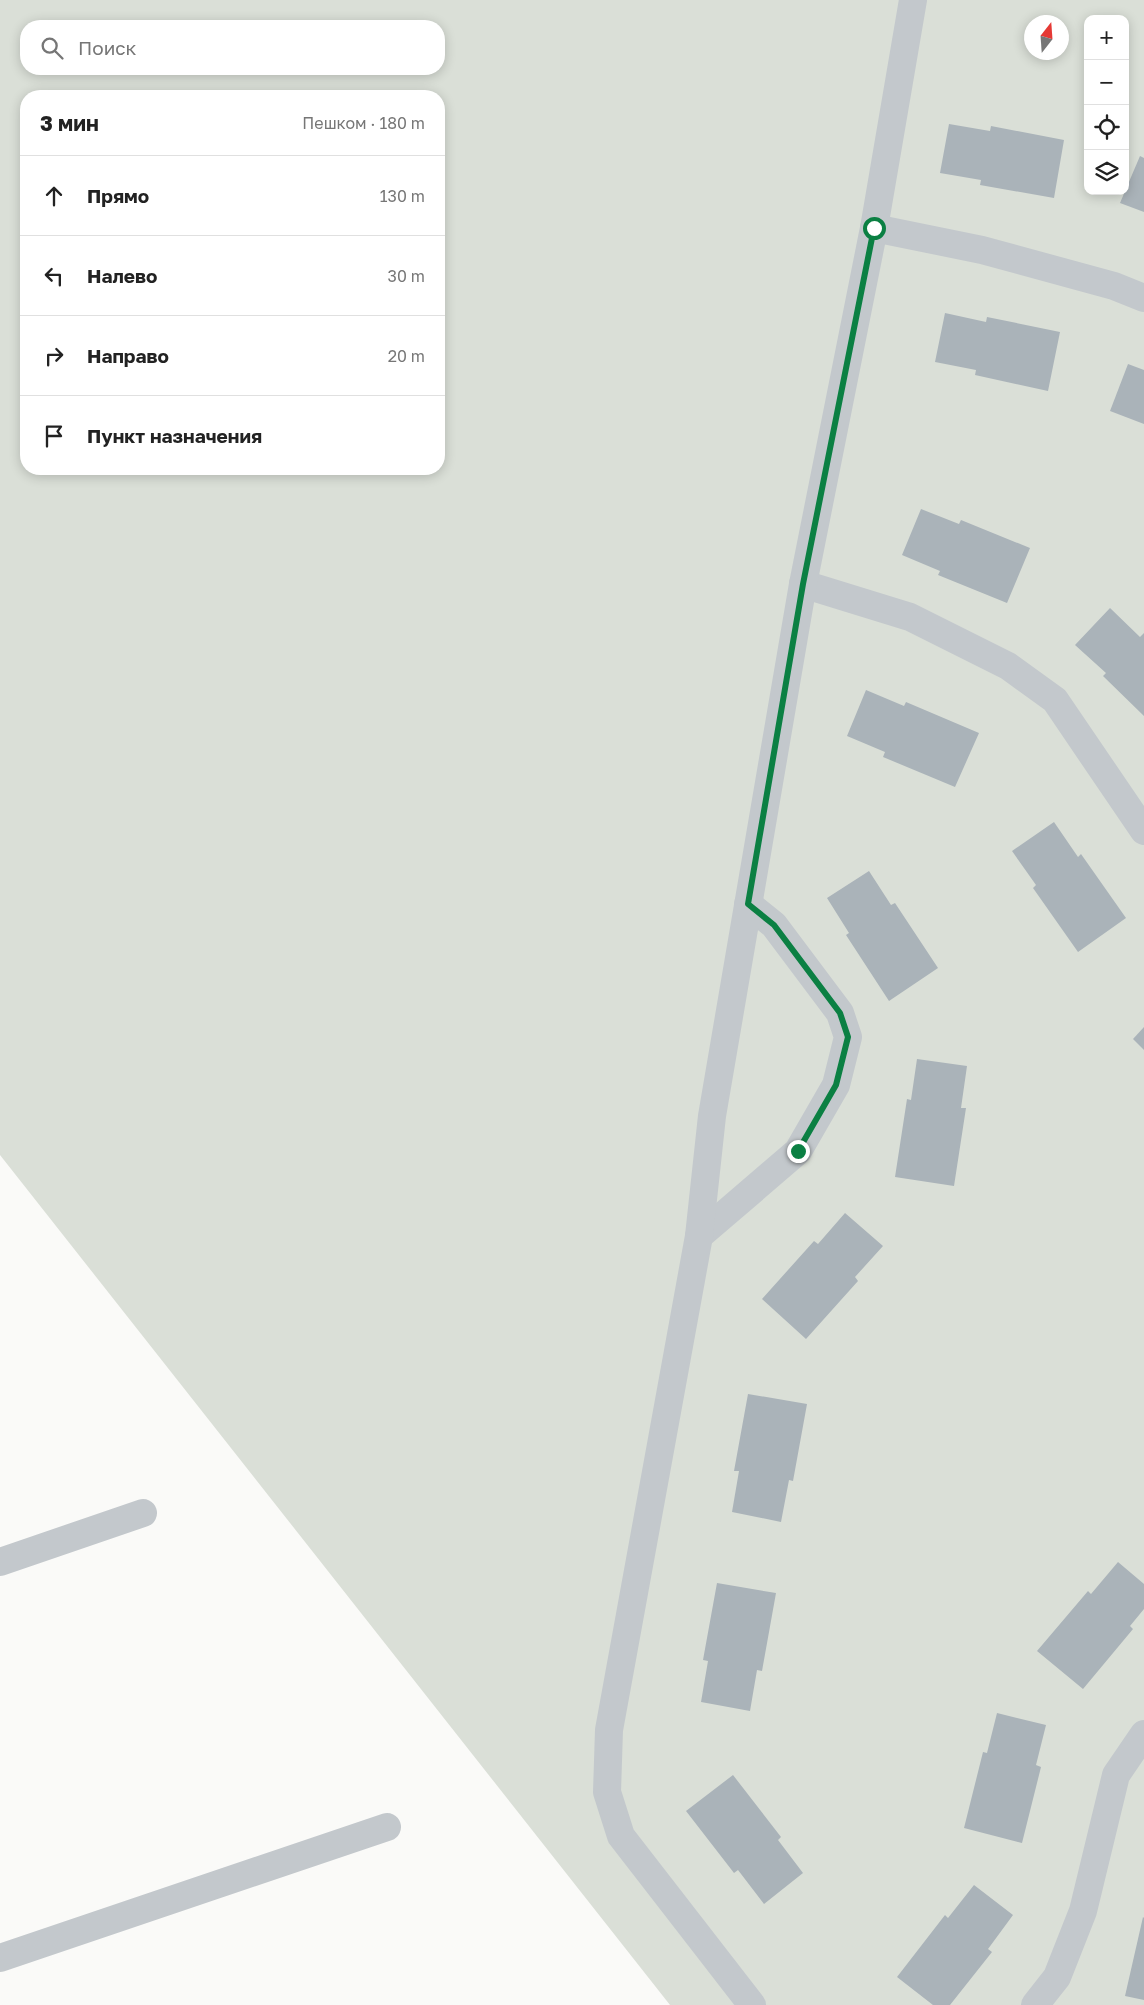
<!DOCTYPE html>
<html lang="ru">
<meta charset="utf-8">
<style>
body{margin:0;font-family:"Golos Text",sans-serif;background:#f6f6f6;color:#222}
.controls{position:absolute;right:15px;top:15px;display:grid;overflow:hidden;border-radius:10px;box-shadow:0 2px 12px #0003}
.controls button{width:45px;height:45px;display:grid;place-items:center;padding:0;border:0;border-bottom:1px solid #e0e0e0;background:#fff;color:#222;font:25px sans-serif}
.compass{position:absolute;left:1024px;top:15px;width:45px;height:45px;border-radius:50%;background:#fff;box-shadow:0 2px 12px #0003;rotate:17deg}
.stop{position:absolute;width:15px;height:15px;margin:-11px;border:4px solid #0b8043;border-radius:50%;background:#fff}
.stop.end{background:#0b8043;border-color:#fff;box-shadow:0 1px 5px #0008}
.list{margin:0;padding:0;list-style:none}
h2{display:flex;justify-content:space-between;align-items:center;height:65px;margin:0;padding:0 20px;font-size:21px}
h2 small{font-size:16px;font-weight:400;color:#767676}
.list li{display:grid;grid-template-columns:32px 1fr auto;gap:15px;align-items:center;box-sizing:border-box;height:80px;padding:0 20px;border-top:1px solid #e0e0e0}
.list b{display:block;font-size:19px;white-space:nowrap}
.list em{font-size:16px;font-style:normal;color:#767676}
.icon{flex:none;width:28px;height:28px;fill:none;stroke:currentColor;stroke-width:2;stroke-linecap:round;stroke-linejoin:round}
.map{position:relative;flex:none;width:1144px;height:2005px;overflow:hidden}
.search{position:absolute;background:#fff;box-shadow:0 2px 12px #0003;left:20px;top:20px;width:425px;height:55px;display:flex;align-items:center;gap:12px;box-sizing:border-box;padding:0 18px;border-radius:20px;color:#767676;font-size:19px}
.panel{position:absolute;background:#fff;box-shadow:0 2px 12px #0003;left:20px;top:90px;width:425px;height:385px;border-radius:20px}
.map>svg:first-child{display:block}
</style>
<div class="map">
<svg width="1144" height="2005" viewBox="0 0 1144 2005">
<rect width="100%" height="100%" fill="#fafaf8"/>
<path fill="#dadfd7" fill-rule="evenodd" d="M 0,0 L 1144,0 L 1144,2005 L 670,2005 L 0,1155 ZM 1088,19 L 1125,19 L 1125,191 L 1088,191 ZM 1032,22 L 1062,22 L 1062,52 L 1032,52 ZM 26,26 L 439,26 L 439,69 L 26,69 ZM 26,96 L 439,96 L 439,469 L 26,469 Z"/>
<g fill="#aab3b9">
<path d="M 949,124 L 990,131 L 991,126 L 1064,140 L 1054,198 L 980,185 L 981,180 L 940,173 Z"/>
<path d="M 1140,156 L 1144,158 L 1144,212 L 1120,203 Z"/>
<path d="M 945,313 L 986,322 L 987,317 L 1060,332 L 1048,391 L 975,375 L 976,370 L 935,362 Z"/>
<path d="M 1128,364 L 1144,370 L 1144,424 L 1110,411 Z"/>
<path d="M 921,509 L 959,524 L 961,520 L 1030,548 L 1007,603 L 938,575 L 940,571 L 902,555 Z"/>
<path d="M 1110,608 L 1140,637 L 1144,633 L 1144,716 L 1103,676 L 1106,673 L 1075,645 Z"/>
<path d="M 866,690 L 904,706 L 906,702 L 979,733 L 955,787 L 883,757 L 885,752 L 847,736 Z"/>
<path d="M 1054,822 L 1078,857 L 1081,854 L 1126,918 L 1078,952 L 1033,888 L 1036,885 L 1012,851 Z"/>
<path d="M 869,871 L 891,905 L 895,903 L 938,968 L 889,1001 L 846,935 L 849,933 L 827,898 Z"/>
<path d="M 1144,1027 L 1144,1050 L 1133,1039 Z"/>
<path d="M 917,1059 L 967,1066 L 961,1108 L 966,1108 L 954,1186 L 895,1177 L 907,1099 L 911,1100 Z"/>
<path d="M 845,1213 L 883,1246 L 855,1277 L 858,1281 L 806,1339 L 762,1299 L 814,1241 L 818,1244 Z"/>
<path d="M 748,1394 L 807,1404 L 793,1481 L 789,1480 L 781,1522 L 732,1512 L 739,1471 L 734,1471 Z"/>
<path d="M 1118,1562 L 1144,1584 L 1144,1609 L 1130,1626 L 1133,1629 L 1083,1689 L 1037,1651 L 1088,1591 L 1091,1594 Z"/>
<path d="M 717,1583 L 776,1593 L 762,1671 L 757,1670 L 750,1711 L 701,1702 L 708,1661 L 703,1660 Z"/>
<path d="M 997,1713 L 1046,1725 L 1036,1765 L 1041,1767 L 1022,1843 L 964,1828 L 983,1752 L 987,1753 Z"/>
<path d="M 733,1775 L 781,1837 L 778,1840 L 803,1873 L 764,1904 L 738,1870 L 734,1873 L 686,1811 Z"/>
<path d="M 974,1885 L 1013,1915 L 988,1949 L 992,1952 L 950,2005 L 933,2005 L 897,1977 L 945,1915 L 948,1918 Z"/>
<path d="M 1143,1917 L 1144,1918 L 1144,2000 L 1125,1996 Z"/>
</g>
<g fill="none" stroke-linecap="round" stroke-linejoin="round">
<g stroke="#c3c8cc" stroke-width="28">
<path d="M 874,228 L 982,250 L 1114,286 L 1144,298"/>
<path d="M 803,584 L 910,617 L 1008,666 L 1055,700 L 1144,831"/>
<path d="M 699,1236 L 798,1151 L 836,1085 L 848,1037 L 840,1013 L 774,925 L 748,904"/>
<path d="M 0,1562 L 143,1513"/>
<path d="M 0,1958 L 387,1827"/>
<path d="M 752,2005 L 621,1836 L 607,1792 L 609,1730 L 699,1236 L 712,1116 L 803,584 L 874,228 L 913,0"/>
<path d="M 1035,2005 L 1057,1977 L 1083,1911 L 1116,1775 L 1144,1734"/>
</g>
</g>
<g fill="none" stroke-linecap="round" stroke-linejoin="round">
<path stroke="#0b8043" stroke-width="6" d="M 798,1151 L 836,1085 L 848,1037 L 840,1013 L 774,925 L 748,904 L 803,584 L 874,228"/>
</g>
</svg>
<div class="controls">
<button>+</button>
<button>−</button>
<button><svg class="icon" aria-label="locate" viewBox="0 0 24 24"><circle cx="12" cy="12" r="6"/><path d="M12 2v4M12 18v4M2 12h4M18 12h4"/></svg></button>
<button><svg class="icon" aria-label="layers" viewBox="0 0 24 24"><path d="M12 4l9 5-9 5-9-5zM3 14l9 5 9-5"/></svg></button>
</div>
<svg class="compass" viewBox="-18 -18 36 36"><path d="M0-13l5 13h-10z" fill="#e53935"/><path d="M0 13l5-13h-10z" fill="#767676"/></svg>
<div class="stop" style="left:874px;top:228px"></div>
<div class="stop end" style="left:798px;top:1151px"></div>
<div class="search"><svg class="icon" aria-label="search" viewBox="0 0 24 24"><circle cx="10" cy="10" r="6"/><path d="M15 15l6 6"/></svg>Поиск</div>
<section class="panel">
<h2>3 мин<small>Пешком · 180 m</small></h2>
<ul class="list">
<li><svg class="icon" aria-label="ahead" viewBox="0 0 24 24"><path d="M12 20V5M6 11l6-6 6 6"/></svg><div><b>Прямо</b></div><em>130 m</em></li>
<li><svg class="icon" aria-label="left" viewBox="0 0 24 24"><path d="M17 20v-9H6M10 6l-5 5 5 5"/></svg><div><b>Налево</b></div><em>30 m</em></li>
<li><svg class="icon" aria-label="right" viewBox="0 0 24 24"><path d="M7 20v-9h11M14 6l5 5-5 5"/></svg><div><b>Направо</b></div><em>20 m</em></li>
<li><svg class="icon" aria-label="arrive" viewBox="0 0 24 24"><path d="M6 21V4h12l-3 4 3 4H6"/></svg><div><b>Пункт назначения</b></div></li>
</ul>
</section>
</div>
